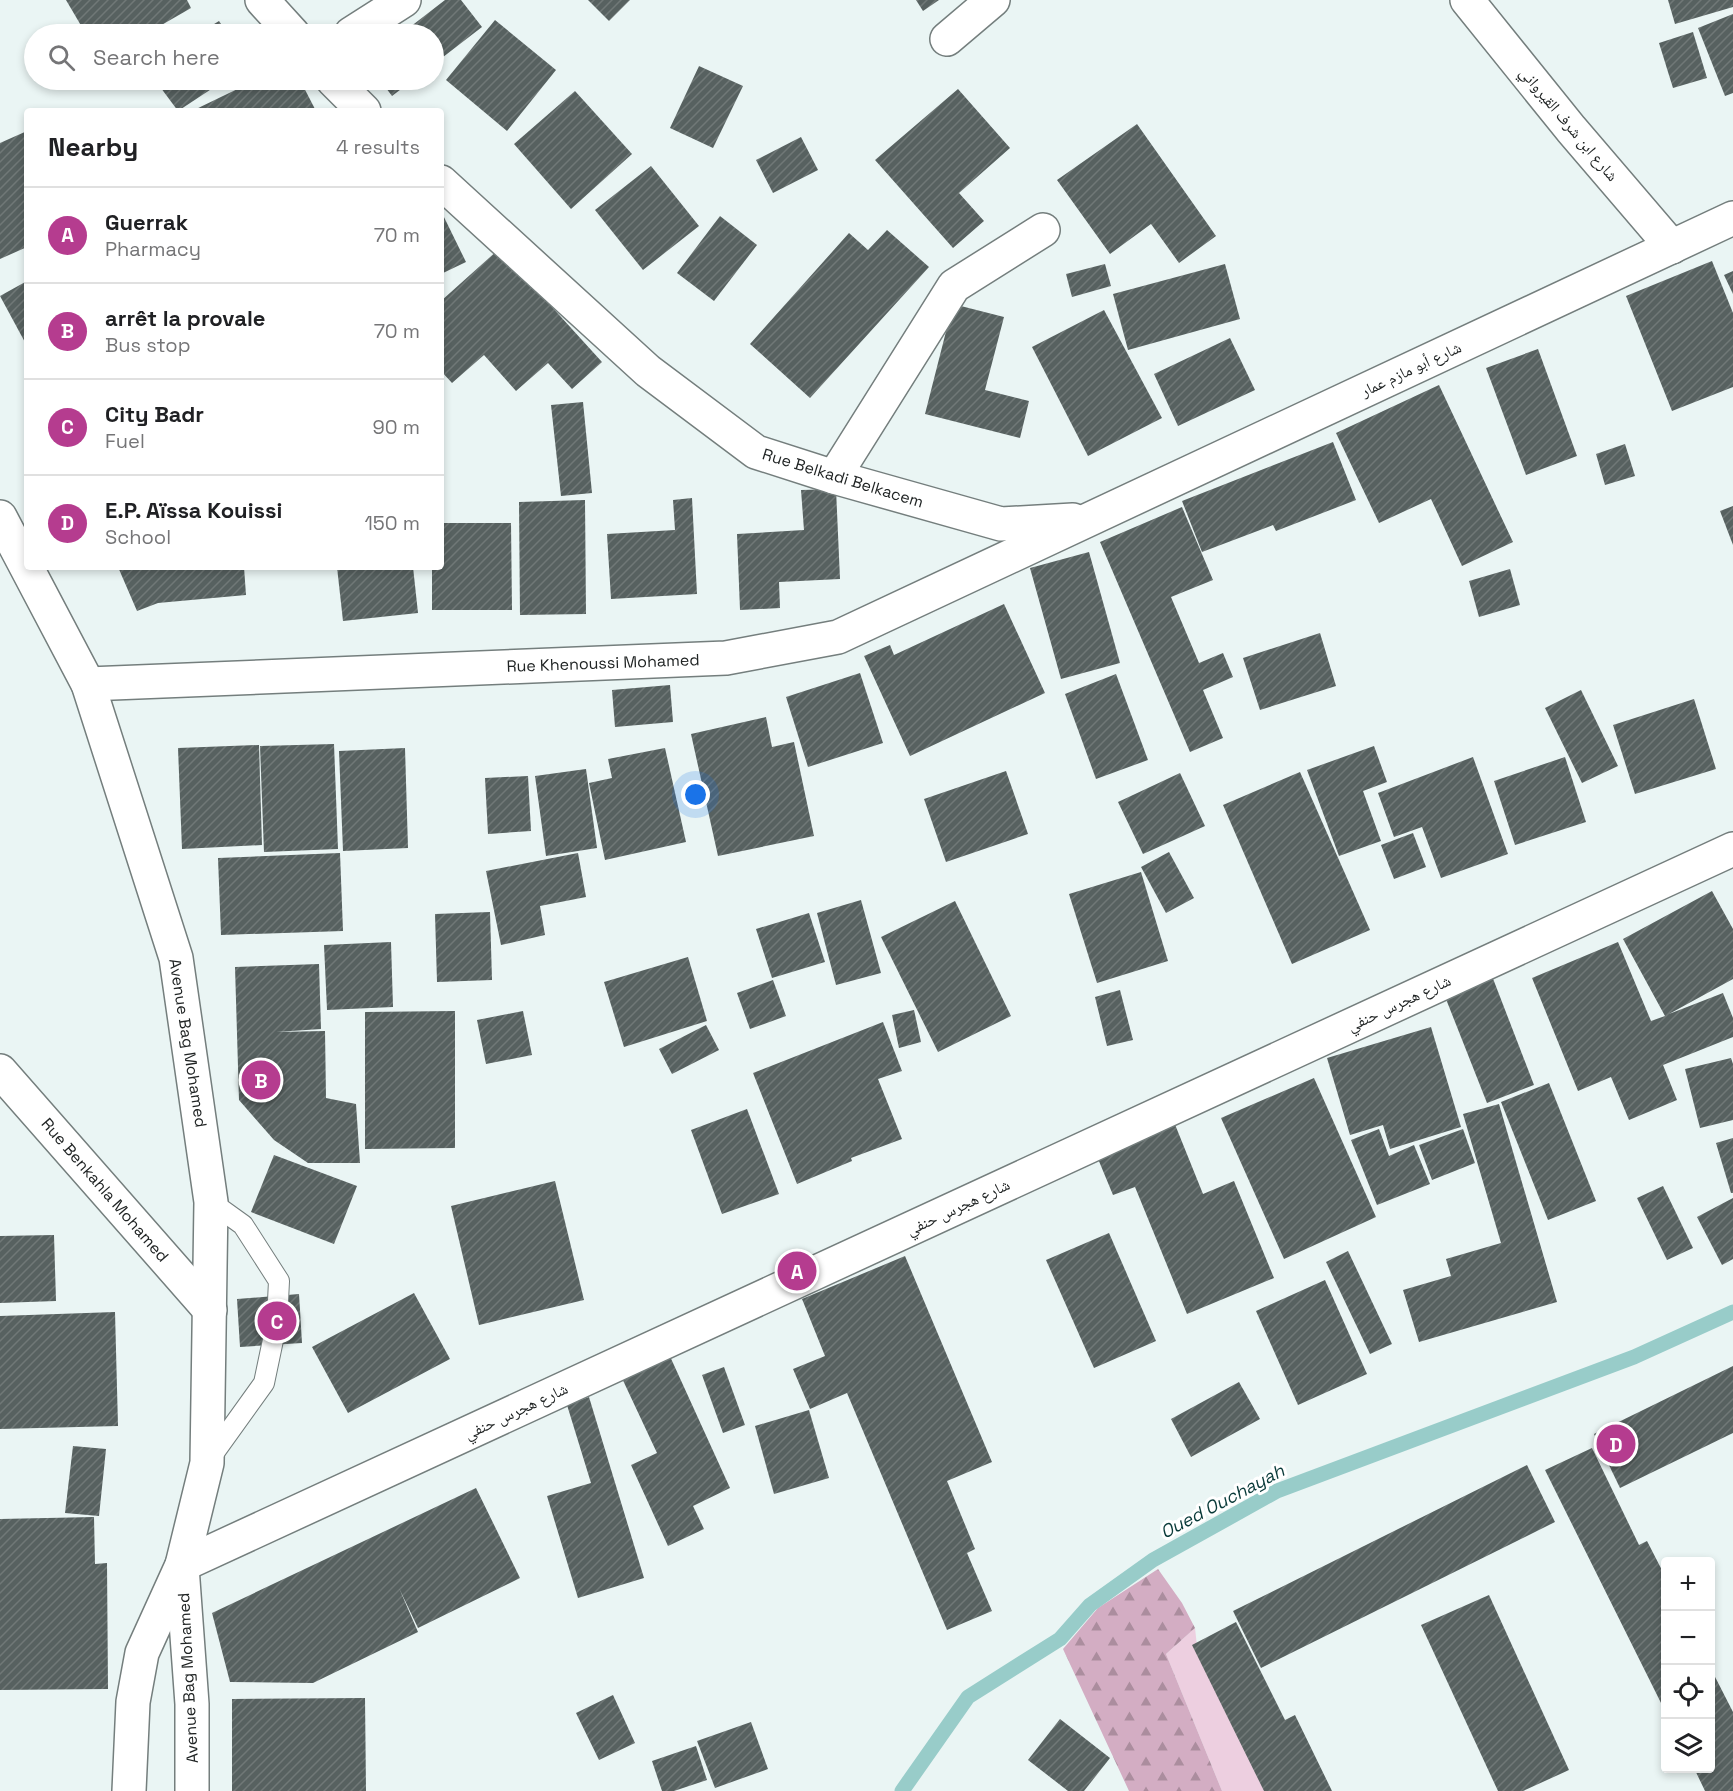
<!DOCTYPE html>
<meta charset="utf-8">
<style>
body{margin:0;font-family:"Space Grotesk","Noto Naskh Arabic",sans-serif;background:#f2f2f2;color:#202124}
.controls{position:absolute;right:18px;bottom:18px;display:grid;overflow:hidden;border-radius:6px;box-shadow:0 3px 9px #0003}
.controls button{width:54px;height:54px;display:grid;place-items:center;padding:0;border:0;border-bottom:2px solid #e0e0e0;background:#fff;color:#202124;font:30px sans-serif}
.you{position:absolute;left:696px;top:795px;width:21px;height:21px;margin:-15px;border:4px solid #fff;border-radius:50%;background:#1a73e8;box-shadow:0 0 0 9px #1a73e833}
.badge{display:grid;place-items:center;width:39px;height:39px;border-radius:50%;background:#b53c8f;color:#fff;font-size:20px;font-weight:700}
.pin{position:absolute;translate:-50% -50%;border:3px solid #fff;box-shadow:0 2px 6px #0006}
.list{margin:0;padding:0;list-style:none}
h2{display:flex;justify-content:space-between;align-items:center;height:78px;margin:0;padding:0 24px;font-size:26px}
h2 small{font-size:20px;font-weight:400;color:#757577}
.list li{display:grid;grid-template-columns:39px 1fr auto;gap:18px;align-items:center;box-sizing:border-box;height:96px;padding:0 24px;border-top:2px solid #e0e0e0}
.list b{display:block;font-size:22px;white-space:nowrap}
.list p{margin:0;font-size:20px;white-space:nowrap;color:#757577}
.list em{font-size:20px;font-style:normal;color:#757577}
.icon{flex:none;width:33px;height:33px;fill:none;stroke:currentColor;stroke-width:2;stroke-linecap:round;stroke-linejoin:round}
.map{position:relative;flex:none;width:1733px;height:1791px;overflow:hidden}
.search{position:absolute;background:#fff;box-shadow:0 3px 9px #0003;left:24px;top:24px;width:420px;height:66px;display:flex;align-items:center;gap:15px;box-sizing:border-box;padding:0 21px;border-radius:33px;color:#757577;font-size:22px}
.panel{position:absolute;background:#fff;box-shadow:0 3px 9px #0003;left:24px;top:108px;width:420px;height:462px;border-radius:6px}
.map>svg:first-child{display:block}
</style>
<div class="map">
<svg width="1733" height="1791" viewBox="0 0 1733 1791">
<defs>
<pattern id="forest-firs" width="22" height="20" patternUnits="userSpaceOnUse" patternTransform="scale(1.5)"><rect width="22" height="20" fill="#d3adc3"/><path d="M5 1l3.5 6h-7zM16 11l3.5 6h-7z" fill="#ab8d9e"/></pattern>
<pattern id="building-hatch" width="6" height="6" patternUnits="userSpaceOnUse" patternTransform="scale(1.5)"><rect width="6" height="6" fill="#576160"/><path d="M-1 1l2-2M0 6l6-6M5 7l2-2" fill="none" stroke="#707877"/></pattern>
</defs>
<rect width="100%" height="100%" fill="#eaf5f4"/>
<path fill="#edcfe0" d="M 1195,1628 L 1197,1646 L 1268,1791 L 1222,1791 L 1166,1654 Z"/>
<path fill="url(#forest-firs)" d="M 1158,1569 L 1182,1603 L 1195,1628 L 1166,1654 L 1222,1791 L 1129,1791 L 1063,1649 L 1098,1608 Z"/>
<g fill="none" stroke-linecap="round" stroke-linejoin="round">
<path stroke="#98ccc9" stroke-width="15" d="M 902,1791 L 968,1697 L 1060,1639 L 1090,1605 L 1153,1560 L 1277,1491 L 1634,1357 L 1733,1312"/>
</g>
<g fill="url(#building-hatch)">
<path d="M 66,0 L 187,0 L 191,8 L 146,34 L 86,34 Z"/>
<path d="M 445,0 L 461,0 L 482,27 L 434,64 L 434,34 L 401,34 Z"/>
<path d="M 588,0 L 630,0 L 609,21 Z"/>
<path d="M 916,0 L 939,0 L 923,11 Z"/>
<path d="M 1668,0 L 1733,0 L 1733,7 L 1675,24 Z"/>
<path d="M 1733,14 L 1733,93 L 1725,96 L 1698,28 Z"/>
<path d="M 495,20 L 556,70 L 507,131 L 446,80 Z"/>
<path d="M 219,21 L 228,34 L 198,34 Z"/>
<path d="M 1693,32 L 1707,78 L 1673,88 L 1659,43 Z"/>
<path d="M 699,66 L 743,86 L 713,148 L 670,128 Z"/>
<path d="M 155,80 L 225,80 L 178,111 Z"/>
<path d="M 256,80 L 300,80 L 316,111 L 192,111 Z"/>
<path d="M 380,80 L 413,80 L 392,96 Z"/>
<path d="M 958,89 L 1010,148 L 959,193 L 984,221 L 953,248 L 875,160 Z"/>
<path d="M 575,91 L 632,154 L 571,209 L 514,144 Z"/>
<path d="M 1137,124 L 1216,236 L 1179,263 L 1151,224 L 1110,254 L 1057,180 Z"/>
<path d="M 27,131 L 27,247 L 0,259 L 0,143 Z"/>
<path d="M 801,137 L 818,170 L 773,193 L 756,160 Z"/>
<path d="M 651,166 L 699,226 L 643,270 L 595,210 Z"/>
<path d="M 441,211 L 466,262 L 441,274 Z"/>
<path d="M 720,216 L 757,245 L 714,301 L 677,273 Z"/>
<path d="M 887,230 L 929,267 L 810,398 L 750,344 L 849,233 L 868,250 Z"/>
<path d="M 499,249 L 602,362 L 572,389 L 548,363 L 516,391 L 484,355 L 452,383 L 441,371 L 441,301 Z"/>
<path d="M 1712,261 L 1733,313 L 1733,387 L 1672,411 L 1626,296 Z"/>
<path d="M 1105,264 L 1111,286 L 1072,297 L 1066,274 Z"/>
<path d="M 1225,264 L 1240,319 L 1128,350 L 1113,294 Z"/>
<path d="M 1733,271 L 1733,294 L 1724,275 Z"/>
<path d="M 27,281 L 27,346 L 0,296 Z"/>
<path d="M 953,304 L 1004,317 L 985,390 L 1029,401 L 1020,438 L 925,414 Z"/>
<path d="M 1104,310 L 1162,418 L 1088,456 L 1032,347 Z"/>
<path d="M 1230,338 L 1255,390 L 1178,426 L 1154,374 Z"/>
<path d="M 1538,349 L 1577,456 L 1526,475 L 1486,368 Z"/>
<path d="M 1439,385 L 1513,542 L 1462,566 L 1431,499 L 1379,523 L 1336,433 Z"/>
<path d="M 583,402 L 592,493 L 561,496 L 551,405 Z"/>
<path d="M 1333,442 L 1356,500 L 1276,531 L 1273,525 L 1202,552 L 1182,501 Z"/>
<path d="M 1625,444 L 1635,476 L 1605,485 L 1596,454 Z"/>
<path d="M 836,489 L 840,579 L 779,582 L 780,608 L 740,610 L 737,534 L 804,530 L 801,490 Z"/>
<path d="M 692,498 L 697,594 L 611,599 L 607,534 L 675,530 L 673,500 Z"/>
<path d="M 585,500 L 586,614 L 520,615 L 519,502 Z"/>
<path d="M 1733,506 L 1733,545 L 1720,511 Z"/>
<path d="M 1182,507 L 1213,580 L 1171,597 L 1199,663 L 1223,653 L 1233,677 L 1203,690 L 1223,738 L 1190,752 L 1100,542 Z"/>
<path d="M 441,523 L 511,523 L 512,610 L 432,610 L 432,567 L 441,567 Z"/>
<path d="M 1089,552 L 1120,663 L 1061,679 L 1030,568 Z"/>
<path d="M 118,567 L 244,567 L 246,595 L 158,603 L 137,611 Z"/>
<path d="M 337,567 L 413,567 L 418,613 L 343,621 Z"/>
<path d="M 1510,569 L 1520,605 L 1479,617 L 1469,581 Z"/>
<path d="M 1004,604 L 1045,693 L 910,756 L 864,656 L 890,645 L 894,655 Z"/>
<path d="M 1320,633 L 1336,686 L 1260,710 L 1243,658 Z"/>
<path d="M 860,673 L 883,743 L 808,767 L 786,697 Z"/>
<path d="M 1116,674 L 1148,760 L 1096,779 L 1065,694 Z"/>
<path d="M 670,685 L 673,722 L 615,727 L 612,690 Z"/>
<path d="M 1581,690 L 1618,766 L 1582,783 L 1545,708 Z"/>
<path d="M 1694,699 L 1716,769 L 1635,794 L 1613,725 Z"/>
<path d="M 766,717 L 772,747 L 794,742 L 814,836 L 718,856 L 691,734 Z"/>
<path d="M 334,744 L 338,849 L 264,852 L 260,746 Z"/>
<path d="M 259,745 L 262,845 L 182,849 L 178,748 Z"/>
<path d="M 1374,746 L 1387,782 L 1363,791 L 1381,841 L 1339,856 L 1307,770 Z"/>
<path d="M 405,748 L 408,848 L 343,851 L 339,751 Z"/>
<path d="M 665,748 L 686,842 L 605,860 L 589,783 L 612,778 L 608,759 Z"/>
<path d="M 1473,757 L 1508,854 L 1441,878 L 1422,827 L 1394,837 L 1378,793 Z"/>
<path d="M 1565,757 L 1586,822 L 1515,845 L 1494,781 Z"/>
<path d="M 586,769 L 597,848 L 546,856 L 535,776 Z"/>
<path d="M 1006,771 L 1028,834 L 946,862 L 924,799 Z"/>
<path d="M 1300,772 L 1370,930 L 1292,964 L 1223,805 Z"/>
<path d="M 1180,773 L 1205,826 L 1143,854 L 1118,802 Z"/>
<path d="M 528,776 L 531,831 L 488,834 L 485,778 Z"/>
<path d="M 1413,833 L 1426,867 L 1394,879 L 1381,845 Z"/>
<path d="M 1169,852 L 1194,898 L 1166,913 L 1141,867 Z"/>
<path d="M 340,853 L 343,931 L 221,935 L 218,858 Z"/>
<path d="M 578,853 L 586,897 L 540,906 L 545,935 L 501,945 L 486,871 Z"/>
<path d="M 1141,872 L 1168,961 L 1097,983 L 1069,894 Z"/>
<path d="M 1712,891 L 1733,929 L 1733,979 L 1669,1014 L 1723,993 L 1733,1018 L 1733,1037 L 1663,1065 L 1677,1100 L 1629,1120 L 1611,1077 L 1578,1091 L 1532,978 L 1618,942 L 1651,1021 L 1665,1016 L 1623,939 Z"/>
<path d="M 861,900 L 881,973 L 836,985 L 817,913 Z"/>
<path d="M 955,901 L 1011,1016 L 938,1052 L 881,937 Z"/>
<path d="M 490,912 L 492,980 L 437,982 L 435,914 Z"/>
<path d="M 809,913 L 825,962 L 772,978 L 756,929 Z"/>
<path d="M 391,942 L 393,1007 L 327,1010 L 324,945 Z"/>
<path d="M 688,957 L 707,1021 L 624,1047 L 604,982 Z"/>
<path d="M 319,964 L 321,1029 L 276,1032 L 325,1031 L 326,1098 L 356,1104 L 360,1163 L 308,1163 L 274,1140 L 239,1100 L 235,967 Z"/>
<path d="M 1492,976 L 1534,1085 L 1487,1103 L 1444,994 Z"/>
<path d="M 773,980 L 786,1016 L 750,1029 L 737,993 Z"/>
<path d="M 1120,990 L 1133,1040 L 1107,1046 L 1095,997 Z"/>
<path d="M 914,1010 L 921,1042 L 899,1048 L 892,1015 Z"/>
<path d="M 455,1011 L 455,1148 L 365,1149 L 365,1012 Z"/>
<path d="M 523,1011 L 532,1055 L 486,1064 L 477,1020 Z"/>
<path d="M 883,1022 L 902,1071 L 878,1079 L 902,1139 L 851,1158 L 852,1161 L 797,1184 L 753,1073 Z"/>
<path d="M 706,1025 L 719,1050 L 672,1074 L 659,1049 Z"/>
<path d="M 1431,1027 L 1461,1127 L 1390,1149 L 1383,1125 L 1350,1135 L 1327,1058 Z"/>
<path d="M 1731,1058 L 1733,1064 L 1733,1120 L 1700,1128 L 1685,1069 Z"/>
<path d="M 1314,1078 L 1376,1217 L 1284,1259 L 1221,1118 Z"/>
<path d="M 1549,1083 L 1596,1201 L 1548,1220 L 1501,1102 Z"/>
<path d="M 1499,1104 L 1557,1302 L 1419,1342 L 1403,1290 L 1451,1276 L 1446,1259 L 1501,1243 L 1463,1114 Z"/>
<path d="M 747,1109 L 779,1194 L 722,1214 L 691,1130 Z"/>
<path d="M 1174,1122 L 1203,1194 L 1234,1181 L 1274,1278 L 1187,1314 L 1135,1187 L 1113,1195 L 1096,1154 Z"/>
<path d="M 1379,1129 L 1389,1156 L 1414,1145 L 1430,1184 L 1377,1205 L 1351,1140 Z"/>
<path d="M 1463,1129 L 1475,1163 L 1432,1180 L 1419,1145 Z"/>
<path d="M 1733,1138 L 1733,1193 L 1731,1193 L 1716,1143 Z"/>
<path d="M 274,1155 L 357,1186 L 334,1244 L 251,1212 Z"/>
<path d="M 555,1181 L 584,1300 L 479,1325 L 451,1206 Z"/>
<path d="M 1663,1186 L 1693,1248 L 1667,1260 L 1637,1198 Z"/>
<path d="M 1733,1198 L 1733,1259 L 1722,1265 L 1697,1217 Z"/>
<path d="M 1109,1233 L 1156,1341 L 1094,1368 L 1046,1260 Z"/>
<path d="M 54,1235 L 56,1301 L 0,1303 L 0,1236 Z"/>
<path d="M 1348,1251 L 1392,1344 L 1370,1354 L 1326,1262 Z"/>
<path d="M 905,1256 L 992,1462 L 947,1481 L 975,1549 L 967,1553 L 992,1611 L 947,1630 L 847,1393 L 810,1409 L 793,1369 L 825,1356 L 802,1299 Z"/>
<path d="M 1325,1280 L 1367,1374 L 1298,1405 L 1256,1311 Z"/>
<path d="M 414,1293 L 450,1359 L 348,1413 L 312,1347 Z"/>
<path d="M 299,1294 L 302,1343 L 240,1347 L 237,1299 Z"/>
<path d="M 115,1312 L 118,1426 L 0,1429 L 0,1316 Z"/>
<path d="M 668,1352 L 730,1488 L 693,1506 L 704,1529 L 668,1546 L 631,1465 L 657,1453 L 620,1374 Z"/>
<path d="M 1733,1366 L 1733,1433 L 1620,1488 L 1594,1434 Z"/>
<path d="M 724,1367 L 745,1425 L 723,1433 L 702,1375 Z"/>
<path d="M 1239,1382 L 1260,1419 L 1191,1457 L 1171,1419 Z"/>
<path d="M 589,1397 L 644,1578 L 578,1598 L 547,1496 L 591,1483 L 567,1405 Z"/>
<path d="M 809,1410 L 829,1478 L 774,1494 L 755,1426 Z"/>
<path d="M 73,1446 L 106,1449 L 99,1516 L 65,1513 Z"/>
<path d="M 1592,1448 L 1639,1545 L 1647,1541 L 1666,1578 L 1666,1713 L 1545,1470 Z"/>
<path d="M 1527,1465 L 1555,1522 L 1261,1668 L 1233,1611 Z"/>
<path d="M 476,1488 L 520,1578 L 418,1628 L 399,1588 L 418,1632 L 313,1683 L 230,1682 L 212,1613 Z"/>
<path d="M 94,1517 L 95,1564 L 107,1563 L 108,1689 L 0,1690 L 0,1519 Z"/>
<path d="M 1489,1595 L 1569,1770 L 1523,1791 L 1498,1791 L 1421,1625 Z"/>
<path d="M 1236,1622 L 1285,1720 L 1295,1715 L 1332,1791 L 1264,1791 L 1192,1645 Z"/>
<path d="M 1710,1667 L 1733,1712 L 1733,1791 L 1705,1791 L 1694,1768 L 1710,1768 Z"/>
<path d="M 613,1695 L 635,1743 L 599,1760 L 576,1713 Z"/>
<path d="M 365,1698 L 366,1791 L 232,1791 L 232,1699 Z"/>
<path d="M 1060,1719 L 1110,1758 L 1084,1791 L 1068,1791 L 1028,1760 Z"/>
<path d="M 751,1722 L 768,1769 L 715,1788 L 697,1741 Z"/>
<path d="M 696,1746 L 707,1780 L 674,1791 L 662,1791 L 652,1761 Z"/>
</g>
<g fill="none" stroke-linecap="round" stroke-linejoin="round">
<g stroke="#747e7d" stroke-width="22">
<path id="service" d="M 208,1461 L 264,1383 L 277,1321 L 279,1281 L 243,1225 L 211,1202"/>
</g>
<g stroke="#747e7d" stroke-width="36">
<g id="minor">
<path d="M 262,0 L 293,34"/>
<path d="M 1467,0 L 1571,129 L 1672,247"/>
<path d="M 351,34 L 404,0"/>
<path d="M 947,39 L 993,0"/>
<path d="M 333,80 L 364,111"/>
<path d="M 441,182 L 648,371 L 756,452 L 834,477 L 1001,524 L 1073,520"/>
<path d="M 834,477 L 954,286 L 1043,230"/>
<path d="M 88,684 L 726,658 L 838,637 L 1733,218"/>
<path d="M 0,1071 L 210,1310"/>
<path d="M 182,1565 L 1733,849"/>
</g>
</g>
<g stroke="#747e7d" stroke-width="36">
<g id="primary">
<path d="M 0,517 L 88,684 L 176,958 L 211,1202 L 207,1463 L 182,1565 L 142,1653 L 133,1702 L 129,1791"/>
<path d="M 182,1567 L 192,1704 L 192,1791"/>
</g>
</g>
<use href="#service" stroke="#fff" stroke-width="20"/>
<use href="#minor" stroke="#fff" stroke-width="33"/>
<use href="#primary" stroke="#fff" stroke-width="33"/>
</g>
<g text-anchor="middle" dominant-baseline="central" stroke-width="6" stroke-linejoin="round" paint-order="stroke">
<g font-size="16" fill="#202424" stroke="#fff">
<text transform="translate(1569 124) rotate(50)">شارع ابن شرف القيرواني</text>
<text transform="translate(1411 369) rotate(-25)">شارع أبو مازم عمار</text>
<text transform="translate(843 478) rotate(17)">Rue Belkadi Belkacem</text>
<text transform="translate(603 663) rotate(-2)">Rue Khenoussi Mohamed</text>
<text transform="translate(1399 1003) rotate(-25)">شارع هجرس حنفي</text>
<text transform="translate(188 1043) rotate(81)">Avenue Bag Mohamed</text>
<text transform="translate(105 1190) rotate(49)">Rue Benkahla Mohamed</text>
<text transform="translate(958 1207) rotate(-25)">شارع هجرس حنفي</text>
<text transform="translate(516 1411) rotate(-25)">شارع هجرس حنفي</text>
<text transform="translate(188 1678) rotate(-93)">Avenue Bag Mohamed</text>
</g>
<g font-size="18" font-style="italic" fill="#093a39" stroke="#fff">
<text transform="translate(1222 1501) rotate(-28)">Oued Ouchayah</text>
</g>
</g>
</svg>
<div class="controls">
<button>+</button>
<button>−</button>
<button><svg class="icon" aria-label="locate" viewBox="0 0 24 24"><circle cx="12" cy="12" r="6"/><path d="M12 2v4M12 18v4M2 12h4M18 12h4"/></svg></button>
<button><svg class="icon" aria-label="layers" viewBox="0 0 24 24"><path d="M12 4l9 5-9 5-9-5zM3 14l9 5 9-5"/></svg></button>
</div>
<div class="you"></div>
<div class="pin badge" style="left:797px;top:1271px">A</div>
<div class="pin badge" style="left:261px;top:1080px">B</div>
<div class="pin badge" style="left:277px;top:1321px">C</div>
<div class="pin badge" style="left:1616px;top:1444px">D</div>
<div class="search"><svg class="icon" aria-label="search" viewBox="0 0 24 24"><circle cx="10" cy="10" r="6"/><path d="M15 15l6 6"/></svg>Search here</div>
<section class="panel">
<h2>Nearby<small>4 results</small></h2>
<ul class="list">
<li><span class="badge">A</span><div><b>Guerrak</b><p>Pharmacy</p></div><em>70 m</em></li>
<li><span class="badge">B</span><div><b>arrêt la provale</b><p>Bus stop</p></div><em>70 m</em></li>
<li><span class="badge">C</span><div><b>City Badr</b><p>Fuel</p></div><em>90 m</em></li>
<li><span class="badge">D</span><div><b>E.P. Aïssa Kouissi</b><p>School</p></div><em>150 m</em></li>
</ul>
</section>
</div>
